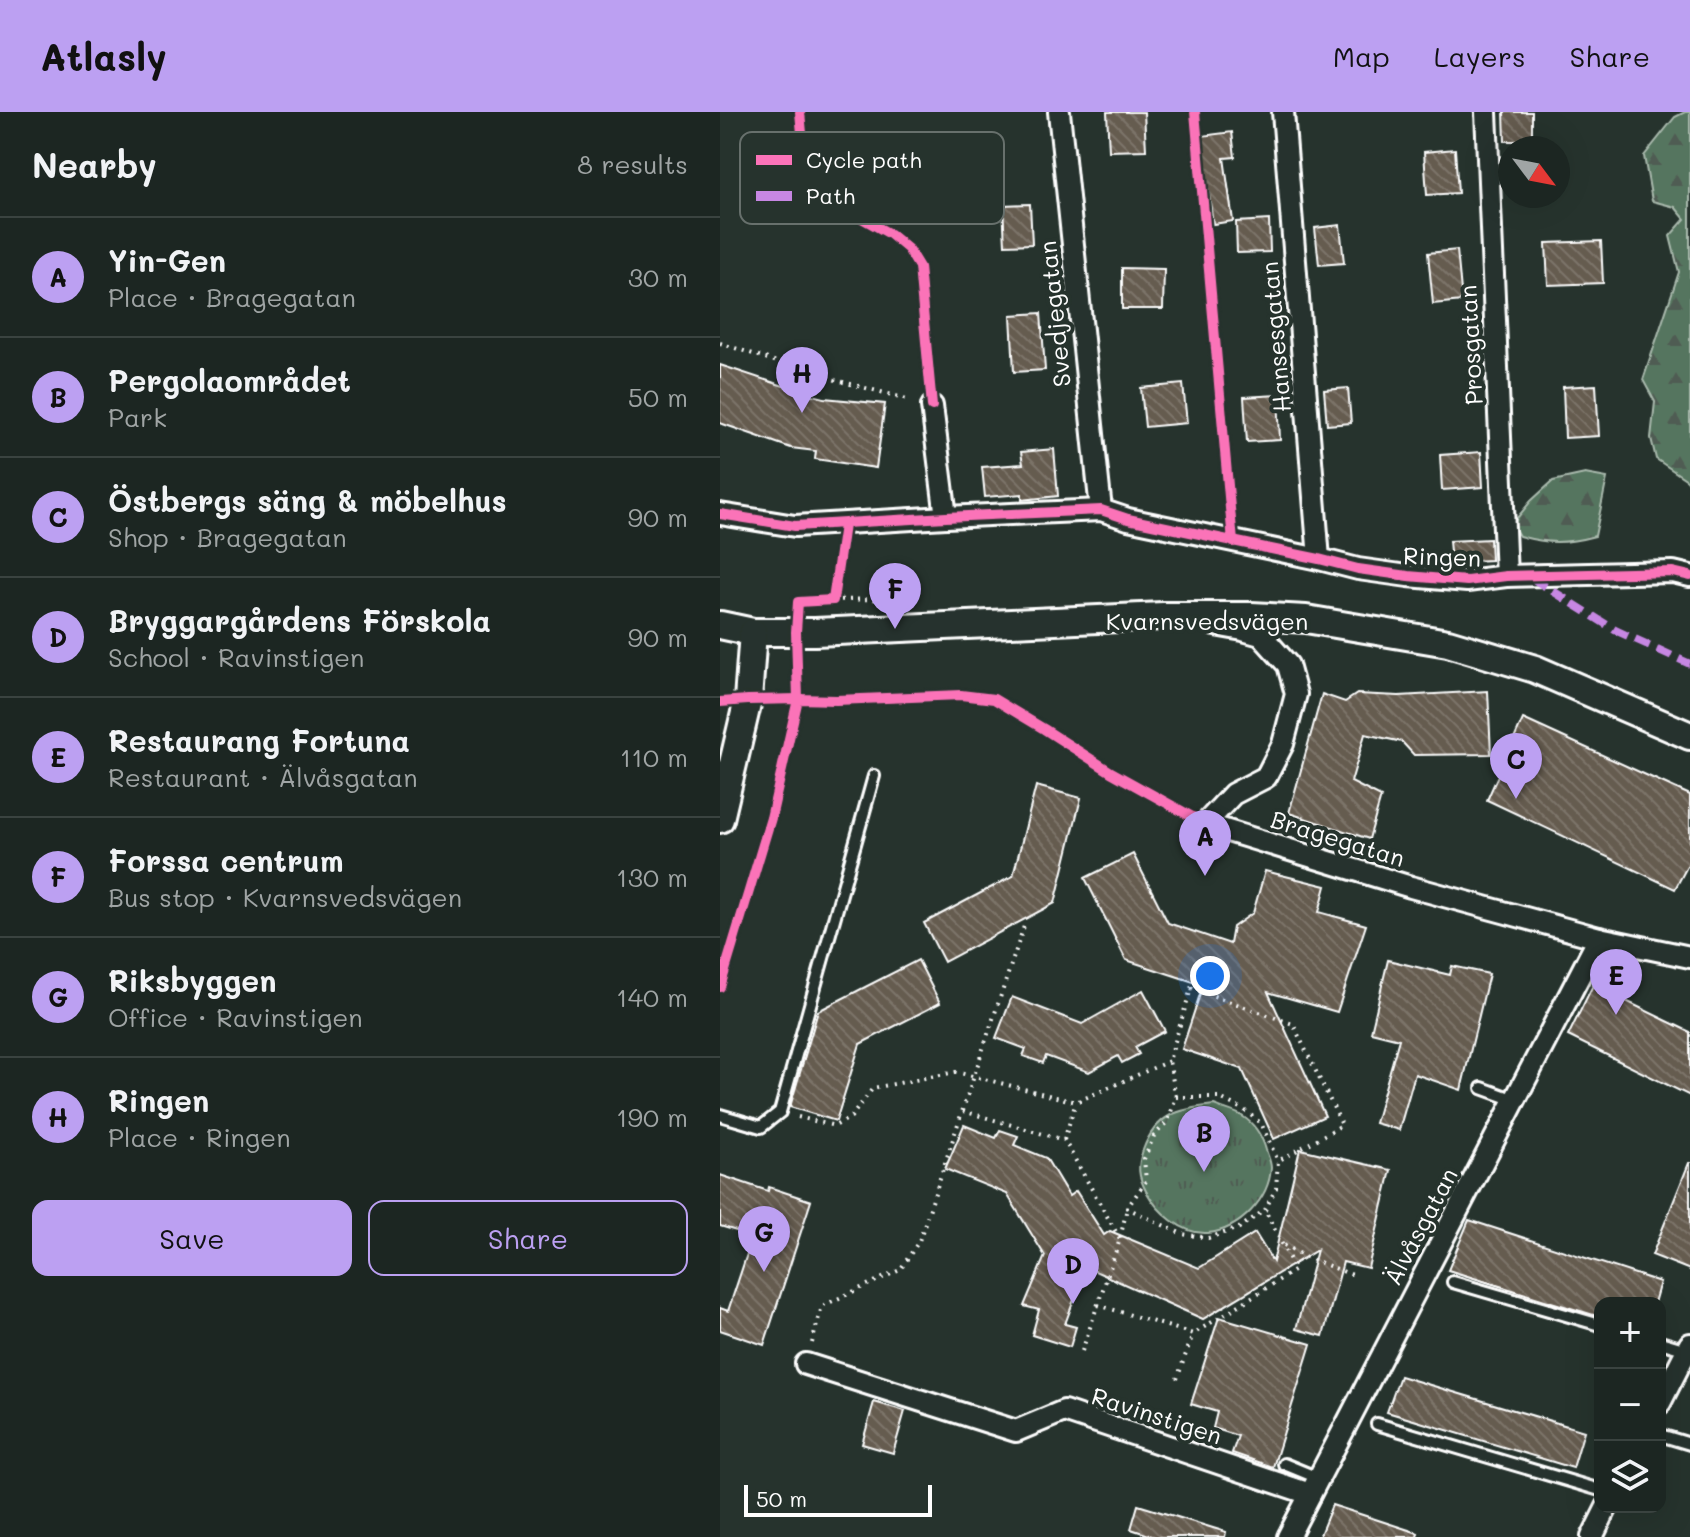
<!DOCTYPE html>
<meta charset="utf-8">
<style>
body{margin:0;font-family:Mali,sans-serif;background:#252e2a;color:#f1f3f6}
.controls{position:absolute;right:24px;bottom:24px;display:grid;overflow:hidden;border-radius:16px;box-shadow:0 8px 32px #0002}
.controls button{width:72px;height:72px;display:grid;place-items:center;padding:0;border:0;border-bottom:2px solid #3a4340;background:#1c2622;color:#f1f3f6;font:40px sans-serif}
.compass{position:absolute;left:778px;top:24px;width:72px;height:72px;border-radius:50%;background:#1c2622;box-shadow:0 8px 32px #0002;rotate:122deg}
.scale{position:absolute;left:24px;bottom:20px;width:188px;box-sizing:border-box;padding-left:8px;border:4px solid #fff;border-top:0;font-size:22px;line-height:28px;white-space:nowrap;color:#fff;-webkit-text-stroke:6px #26332d;paint-order:stroke}
.you{position:absolute;left:490px;top:864px;width:28px;height:28px;margin:-20px;border:6px solid #fff;border-radius:50%;background:#1a73e8;box-shadow:0 0 0 12px #1a73e833}
.badge{display:grid;place-items:center;width:52px;height:52px;border-radius:50%;background:#bca0f2;color:#111;font-size:26px;font-weight:700}
.pin{position:absolute;translate:-50% -66px;filter:drop-shadow(0 2px 4px #0008)}
.pin::after{content:'';position:absolute;top:42px;width:28px;height:24px;background:inherit;clip-path:polygon(0 0,100% 0,50% 100%)}
.list{margin:0;padding:0;list-style:none}
h2{display:flex;justify-content:space-between;align-items:center;height:104px;margin:0;padding:0 32px;font-size:34px}
h2 small{font-size:26px;font-weight:400;color:#a0a5a5}
.list li{display:grid;grid-template-columns:52px 1fr auto;gap:24px;align-items:center;box-sizing:border-box;height:120px;padding:0 32px;border-top:2px solid #3a4340}
.list b{display:block;font-size:30px;white-space:nowrap}
.list p{margin:0;font-size:26px;white-space:nowrap;color:#a0a5a5}
.list em{font-size:26px;font-style:normal;color:#a0a5a5}
.actions{display:flex;gap:16px;padding:24px 32px}
.actions a{flex:1;padding:18px 0;border:2px solid #bca0f2;border-radius:16px;text-align:center;font-size:28px;color:#bca0f2}
.actions .main{background:#bca0f2;color:#111}
.icon{flex:none;width:44px;height:44px;fill:none;stroke:currentColor;stroke-width:2;stroke-linecap:round;stroke-linejoin:round}
.map{position:relative;flex:none;width:970px;height:1425px;overflow:hidden}
header{display:flex;align-items:center;gap:48px;box-sizing:border-box;height:112px;padding:0 40px;background:#bca0f2;color:#111}
header strong{font-size:38px}
nav{display:flex;gap:44px;margin-inline-start:auto;font-size:28px}
main{display:flex}
aside{flex:1;background:#1c2622}
.map>svg:first-child{display:block}
</style>
<header>
<strong>Atlasly</strong>
<nav><a>Map</a><a>Layers</a><a>Share</a></nav>
</header>
<main>
<aside>
<h2>Nearby<small>8 results</small></h2>
<ul class="list">
<li><span class="badge">A</span><div><b>Yin-Gen</b><p>Place · Bragegatan</p></div><em>30 m</em></li>
<li><span class="badge">B</span><div><b>Pergolaområdet</b><p>Park</p></div><em>50 m</em></li>
<li><span class="badge">C</span><div><b>Östbergs säng &amp; möbelhus</b><p>Shop · Bragegatan</p></div><em>90 m</em></li>
<li><span class="badge">D</span><div><b>Bryggargårdens Förskola</b><p>School · Ravinstigen</p></div><em>90 m</em></li>
<li><span class="badge">E</span><div><b>Restaurang Fortuna</b><p>Restaurant · Älvåsgatan</p></div><em>110 m</em></li>
<li><span class="badge">F</span><div><b>Forssa centrum</b><p>Bus stop · Kvarnsvedsvägen</p></div><em>130 m</em></li>
<li><span class="badge">G</span><div><b>Riksbyggen</b><p>Office · Ravinstigen</p></div><em>140 m</em></li>
<li><span class="badge">H</span><div><b>Ringen</b><p>Place · Ringen</p></div><em>190 m</em></li>
</ul>
<div class="actions"><a class="main">Save</a><a>Share</a></div>
</aside>
<div class="map">
<svg width="970" height="1425" viewBox="0 0 970 1425">
<defs>
<pattern id="forest-firs" width="22" height="20" patternUnits="userSpaceOnUse" patternTransform="scale(2)"><rect width="22" height="20" fill="#55755e"/><path d="M5 1l3.5 6h-7zM16 11l3.5 6h-7z" fill="#505c53"/></pattern>
<pattern id="park-tufts" width="24" height="20" patternUnits="userSpaceOnUse" patternTransform="scale(2)"><rect width="24" height="20" fill="#55755e"/><path d="M3 7l-1-3M5 7V3M7 7l1-3M15 17l-1-3M17 17v-4M19 17l1-3" fill="none" stroke="#505c53"/></pattern>
<pattern id="building-back-hatch" width="6" height="6" patternUnits="userSpaceOnUse" patternTransform="scale(2)"><rect width="6" height="6" fill="#655b4f"/><path d="M-1 5l2 2M0 0l6 6M5-1l2 2" fill="none" stroke="#7c7469"/></pattern>
</defs>
<rect width="100%" height="100%" fill="#26332d"/>
<filter id="ink" filterUnits="userSpaceOnUse"><feTurbulence type="fractalNoise" baseFrequency=".0125" numOctaves="2"/><feDisplacementMap in="SourceGraphic" scale="16" xChannelSelector="R" yChannelSelector="G"/><feConvolveMatrix kernelMatrix="1 2 1 2 8 2 1 2 1" color-interpolation-filters="sRGB"/></filter>
<g filter="url(#ink)">
<g fill="url(#forest-firs)" stroke="#aabaae" stroke-width="2">
<path d="M 965,0 L 970,0 L 970,372 L 967,368 L 936,347 L 931,326 L 935,290 L 923,268 L 959,160 L 950,124 L 965,107 L 955,95 L 932,89 L 924,44 L 955,5 Z"/>
<path d="M 865,362 L 887,366 L 875,424 C 845,432 829,432 799,424 L 792,412 L 811,389 L 833,369 Z"/>
</g>
<path fill="url(#park-tufts)" stroke="#aabaae" stroke-width="2" d="M 494,993 C 503,997 514,999 522,1004 C 535,1012 542,1024 546,1038 C 548,1044 551,1050 551,1056 C 549,1087 520,1118 488,1121 C 462,1123 437,1099 426,1079 C 418,1064 417,1054 423,1038 C 436,1002 458,997 494,993 Z"/>
<g fill="url(#building-back-hatch)" stroke="#fff" stroke-width="2">
<path d="M 387,0 L 424,0 L 426,38 L 389,39 Z"/>
<path d="M 784,0 L 812,0 L 812,29 L 785,29 Z"/>
<path d="M 512,20 L 515,45 L 504,46 L 513,109 L 493,112 L 481,24 Z"/>
<path d="M 735,37 L 738,81 L 707,83 L 704,40 Z"/>
<path d="M 310,92 L 312,132 L 285,133 L 283,93 Z"/>
<path d="M 549,108 L 550,140 L 517,141 L 516,110 Z"/>
<path d="M 620,113 L 624,151 L 599,153 L 595,116 Z"/>
<path d="M 881,129 L 883,171 L 828,173 L 826,131 Z"/>
<path d="M 737,138 L 742,189 L 713,192 L 708,141 Z"/>
<path d="M 402,156 L 444,157 L 443,197 L 402,197 Z"/>
<path d="M 321,201 L 325,258 L 294,260 L 291,203 Z"/>
<path d="M 0,253 L 85,281 L 104,286 L 165,292 L 156,356 L 95,347 L 96,339 L 71,336 L 0,311 Z"/>
<path d="M 463,272 L 467,311 L 425,315 L 421,276 Z"/>
<path d="M 876,273 L 879,324 L 845,326 L 843,275 Z"/>
<path d="M 628,276 L 631,311 L 607,313 L 604,278 Z"/>
<path d="M 558,283 L 560,328 L 527,330 L 524,285 Z"/>
<path d="M 334,337 L 338,384 L 302,388 L 302,382 L 265,385 L 262,355 L 303,352 L 301,340 Z"/>
<path d="M 761,340 L 763,375 L 722,378 L 720,343 Z"/>
<path d="M 770,427 L 771,448 L 731,450 L 729,429 Z"/>
<path d="M 768,579 L 771,642 L 694,643 L 682,630 L 645,622 L 631,670 L 661,685 L 649,727 L 569,701 L 602,582 L 625,590 L 637,582 L 679,584 Z"/>
<path d="M 803,607 L 970,683 L 970,749 L 955,777 L 767,688 Z"/>
<path d="M 316,674 L 361,686 L 335,791 L 224,850 L 204,811 L 293,764 Z"/>
<path d="M 413,742 L 448,811 L 510,832 L 513,815 L 533,801 L 545,759 L 606,774 L 599,800 L 646,813 L 617,900 L 548,880 L 605,1004 L 554,1027 L 522,957 L 462,937 L 483,873 L 406,848 L 365,766 Z"/>
<path d="M 198,848 L 220,891 L 140,932 L 116,1009 L 70,995 L 98,899 Z"/>
<path d="M 668,848 L 730,863 L 732,854 L 769,862 L 741,978 L 695,962 L 679,1018 L 655,1011 L 679,927 L 651,920 Z"/>
<path d="M 873,873 L 970,920 L 970,984 L 848,924 Z"/>
<path d="M 423,878 L 445,919 L 415,935 L 419,942 L 402,951 L 398,944 L 369,960 L 326,944 L 323,951 L 303,944 L 306,937 L 276,926 L 292,885 L 362,912 Z"/>
<path d="M 244,1013 L 276,1026 L 280,1018 L 298,1024 L 294,1033 L 326,1046 L 349,1084 L 356,1079 L 384,1123 L 390,1119 L 479,1156 L 535,1121 L 553,1150 L 580,1037 L 671,1058 L 648,1156 L 623,1150 L 603,1224 L 576,1217 L 597,1138 L 483,1207 L 366,1155 L 345,1212 L 356,1215 L 350,1235 L 312,1223 L 319,1198 L 304,1194 L 325,1144 L 287,1082 L 225,1057 Z"/>
<path d="M 969,1051 L 970,1051 L 970,1158 L 932,1143 Z"/>
<path d="M 0,1063 L 48,1079 L 49,1075 L 91,1089 L 44,1233 L 0,1218 L 0,1196 L 8,1199 L 33,1124 L 0,1114 Z"/>
<path d="M 749,1108 L 940,1170 L 934,1191 L 880,1191 L 880,1205 L 728,1158 Z"/>
<path d="M 499,1205 L 591,1232 L 553,1355 L 512,1341 L 518,1324 L 493,1316 L 497,1300 L 471,1292 Z"/>
<path d="M 680,1264 L 864,1319 L 853,1356 L 667,1300 Z"/>
<path d="M 154,1290 L 185,1299 L 173,1341 L 142,1332 Z"/>
<path d="M 418,1393 L 506,1420 L 505,1425 L 435,1425 L 411,1417 Z"/>
<path d="M 612,1393 L 698,1421 L 697,1425 L 599,1425 Z"/>
</g>
<g fill="none" stroke-linecap="round" stroke-linejoin="round">
<g stroke="#fff" stroke-width="16">
<g id="service">
<path d="M 762,976 L 795,988"/>
<path d="M 0,1003 L 41,1015 L 60,1000 L 154,664"/>
<path d="M 733,1170 L 880,1213"/>
<path d="M 940,1230 L 967,1238"/>
<path d="M 657,1312 L 880,1378"/>
<path d="M 940,1323 L 970,1332"/>
<path d="M 564,1352 L 598,1366"/>
</g>
</g>
<g stroke="#fff" stroke-width="26">
<g id="minor">
<path d="M 339,0 L 381,398"/>
<path d="M 563,0 L 599,447"/>
<path d="M 766,0 L 786,464"/>
<path d="M 212,294 L 226,405"/>
<path d="M 0,402 L 75,414 L 226,405 L 381,398 L 408,407 L 599,447 L 638,457 L 688,464 L 747,469 L 786,464 L 953,460 L 970,464"/>
<path d="M 495,513 L 523,518 L 541,523 L 568,553 L 576,582 L 563,632 L 546,665 L 513,682 L 485,712 L 691,775 L 879,826 L 970,845"/>
<path d="M 86,1252 L 296,1319 L 344,1299 L 590,1382"/>
<path d="M 940,1291 L 970,1232"/>
<path d="M 568,1425 L 879,826"/>
<path d="M 872,1425 L 887,1395"/>
</g>
</g>
<g stroke="#fff" stroke-width="32">
<g id="tertiary">
<path d="M 0,513 L 33,520 L 95,520 L 443,504 L 531,504 L 586,507 L 728,531 L 815,557 L 970,624"/>
<path d="M 0,707 L 28,588 L 33,520"/>
</g>
</g>
<g stroke="#fff" stroke-width="4" stroke-dasharray="2 6" stroke-linecap="butt">
<path d="M 0,231 L 93,262 L 191,288"/>
<path d="M 113,488 L 164,487"/>
<path d="M 471,876 L 573,912 L 622,1013 L 558,1049"/>
<path d="M 456,985 L 498,985 L 524,998 L 541,1011 L 558,1049 L 556,1076 L 545,1098 L 519,1116 L 488,1126 L 462,1122 L 407,1096 L 426,1069 L 424,1047 L 434,1024 L 448,1009 L 456,985 L 449,949 L 473,870"/>
<path d="M 243,999 L 344,1028 L 400,1127"/>
<path d="M 78,1005 L 115,1014 L 131,1005 L 153,976 L 236,960 L 356,990 L 449,949"/>
<path d="M 344,1028 L 356,990"/>
<path d="M 564,1133 L 586,1145 L 635,1164"/>
<path d="M 378,1193 L 473,1222 L 575,1158 L 545,1098"/>
<path d="M 92,1231 L 102,1194 L 180,1158 L 199,1129 L 305,811"/>
<path d="M 362,1239 L 400,1127 L 407,1096"/>
<path d="M 457,1267 L 473,1222"/>
</g>
<use href="#service" stroke="#26332d" stroke-width="10"/>
<use href="#minor" stroke="#26332d" stroke-width="20"/>
<use href="#tertiary" stroke="#26332d" stroke-width="26"/>
<path stroke="#c787e3" stroke-width="8" stroke-dasharray="16 8" stroke-linecap="butt" d="M 812,466 L 895,518 L 970,552"/>
<g stroke="#26332d" stroke-width="15">
<g id="cycleway">
<path d="M 80,0 L 86,64 L 104,85 L 170,122 L 188,137 L 199,155 L 212,294"/>
<path d="M 475,0 L 513,430"/>
<path d="M 0,402 L 75,414 L 226,405 L 381,398 L 408,407 L 599,447 L 638,457 L 688,464 L 747,469 L 786,464 L 953,460 L 970,464"/>
<path d="M 0,590 L 28,588 L 78,587 L 116,588 L 241,583 L 274,587 L 324,617 L 391,660 L 485,712"/>
<path d="M 0,875 L 51,706 L 78,587 L 76,520 L 78,490 L 113,488 L 124,413"/>
</g>
</g>
<use href="#cycleway" stroke="#fb73b8" stroke-width="10"/>
</g>
</g>
<g text-anchor="middle" dominant-baseline="central" stroke-width="8" stroke-linejoin="round" paint-order="stroke">
<g font-size="24" fill="#fff" stroke="#26332d">
<text transform="translate(334 202) rotate(-96)">Svedjegatan</text>
<text transform="translate(555 225) rotate(-95)">Hansesgatan</text>
<text transform="translate(750 233) rotate(-93)">Prosgatan</text>
<text transform="translate(722 444) rotate(2)">Ringen</text>
<text x="487" y="508">Kvarnsvedsvägen</text>
<text transform="translate(618 726) rotate(17)">Bragegatan</text>
<text transform="translate(700 1114) rotate(-62)">Älvåsgatan</text>
<text transform="translate(437 1303) rotate(18)">Ravinstigen</text>
</g>
</g>
<rect x="20" y="20" width="264" height="92" rx="12" fill="#26332d" stroke="#67706c" stroke-width="2"/>
<rect x="36" y="43" width="36" height="10" fill="#fb73b8"/>
<rect x="36" y="79" width="36" height="10" fill="#c787e3"/>
<g font-size="22" fill="#fff">
<text x="86" y="56">Cycle path</text>
<text x="86" y="92">Path</text>
</g>
</svg>
<div class="controls">
<button>+</button>
<button>−</button>
<button><svg class="icon" aria-label="layers" viewBox="0 0 24 24"><path d="M12 4l9 5-9 5-9-5zM3 14l9 5 9-5"/></svg></button>
</div>
<svg class="compass" viewBox="-18 -18 36 36"><path d="M0-13l5 13h-10z" fill="#e53935"/><path d="M0 13l5-13h-10z" fill="#a0a5a5"/></svg>
<div class="scale">50 m</div>
<div class="you"></div>
<div class="pin badge" style="left:485px;top:764px">A</div>
<div class="pin badge" style="left:484px;top:1060px">B</div>
<div class="pin badge" style="left:796px;top:687px">C</div>
<div class="pin badge" style="left:353px;top:1192px">D</div>
<div class="pin badge" style="left:896px;top:903px">E</div>
<div class="pin badge" style="left:175px;top:517px">F</div>
<div class="pin badge" style="left:44px;top:1160px">G</div>
<div class="pin badge" style="left:82px;top:301px">H</div>
</div>
</main>
